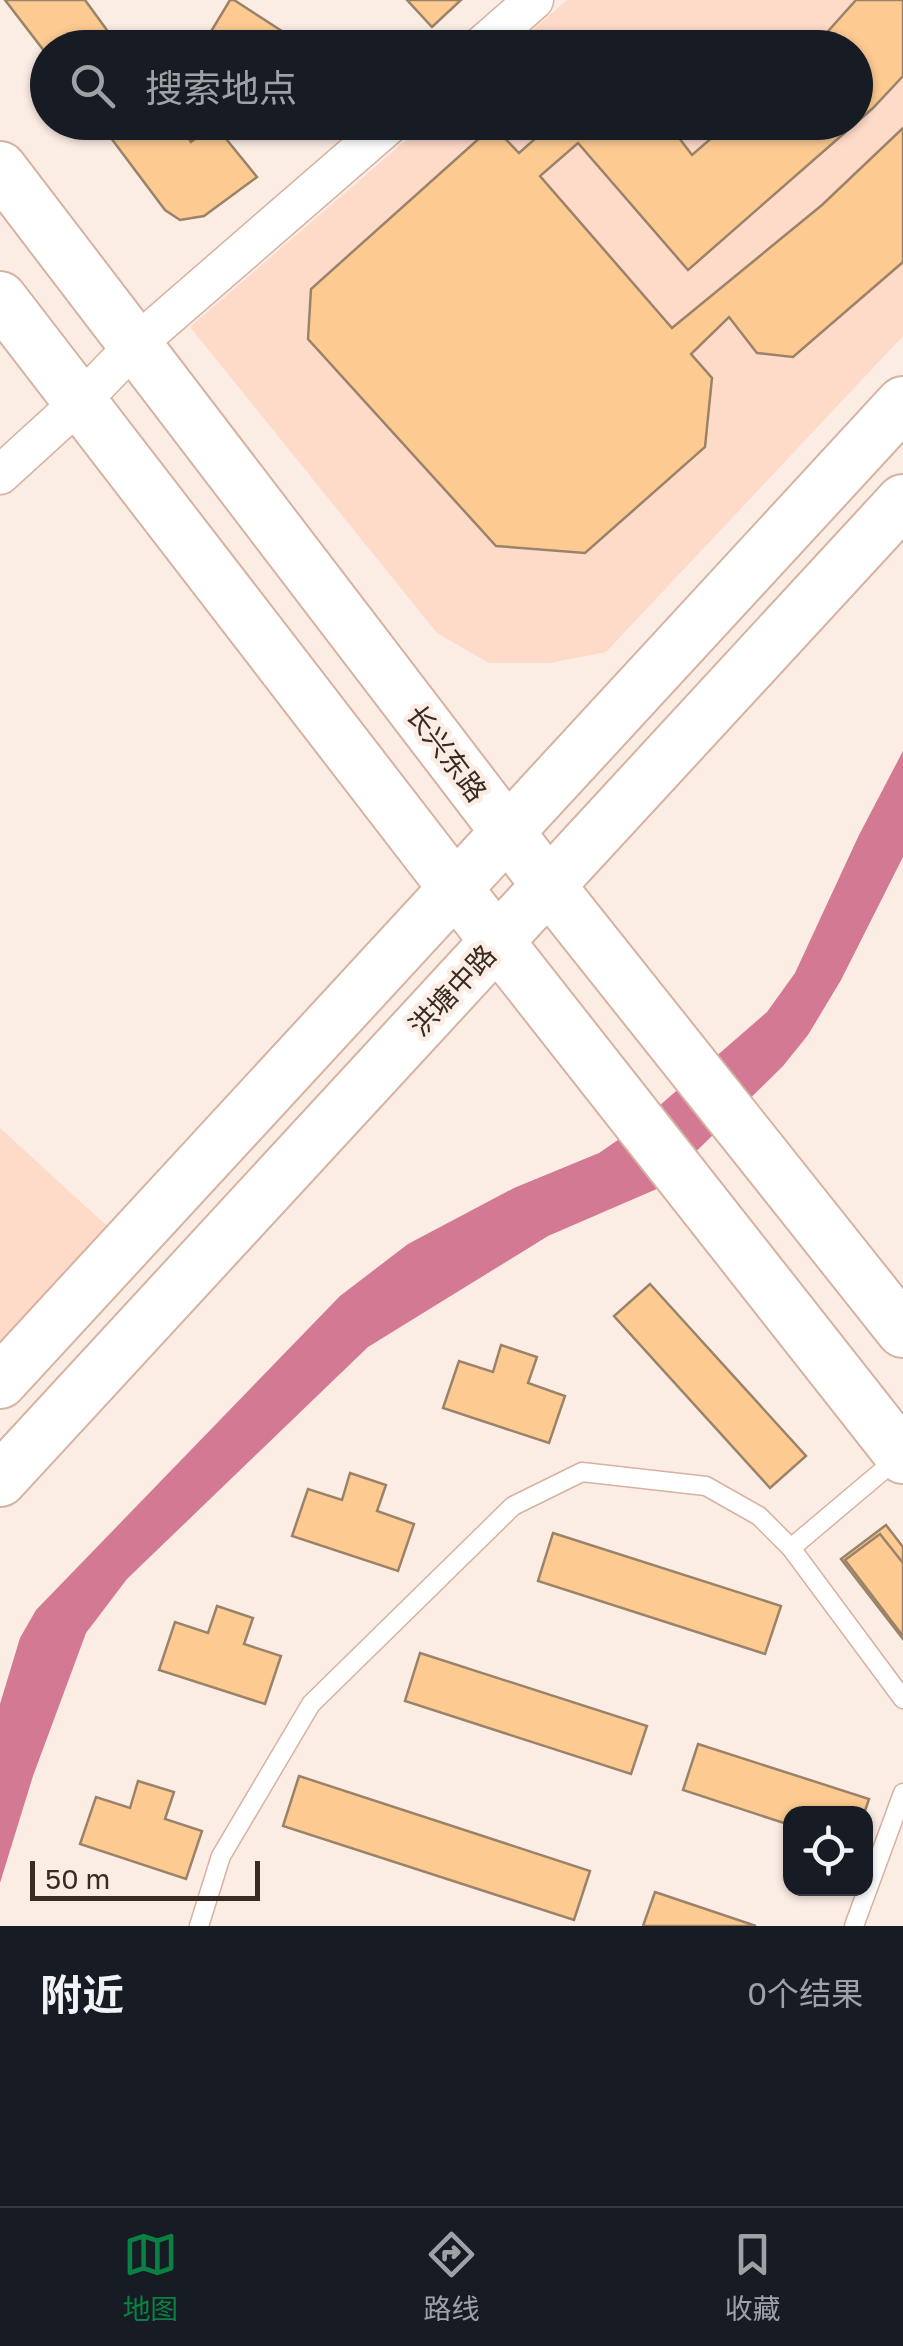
<!DOCTYPE html>
<html lang="zh">
<meta charset="utf-8">
<style>
body{margin:0;font-family:"Golos Text","Noto Sans SC",sans-serif;background:#242831;color:#f1f3f6}
.controls{position:absolute;right:30px;bottom:30px;display:grid;overflow:hidden;border-radius:20px;box-shadow:0 2px 8px #0004}
.controls button{width:90px;height:90px;display:grid;place-items:center;padding:0;border:0;border-bottom:2px solid #363941;background:#171b24;color:#f1f3f6;font:50px sans-serif}
.scale{position:absolute;left:30px;bottom:25px;width:230px;box-sizing:border-box;padding-left:10px;border:5px solid #392b24;border-top:0;font-size:28px;line-height:35px;white-space:nowrap;color:#392b24;-webkit-text-stroke:8px #fbece4;paint-order:stroke}
.list{margin:0;padding:0;list-style:none}
h2{display:flex;justify-content:space-between;align-items:center;height:130px;margin:0;padding:0 40px;font-size:42px}
h2 small{font-size:32px;font-weight:400;color:#9ea1a6}
.icon{flex:none;width:55px;height:55px;fill:none;stroke:currentColor;stroke-width:2;stroke-linecap:round;stroke-linejoin:round}
.map{position:relative;flex:none;width:903px;height:1926px;overflow:hidden}
.search{position:absolute;background:#171b24;box-shadow:0 2px 8px #0004;left:30px;right:30px;top:30px;height:110px;display:flex;align-items:center;gap:25px;box-sizing:border-box;padding:0 35px;border-radius:55px;color:#9ea1a6;font-size:38px}
.sheet{height:280px;background:#171b24}
nav{display:flex;justify-content:space-around;align-items:center;box-sizing:border-box;height:140px;border-top:2px solid #363941;background:#171b24;font-size:28px;color:#9ea1a6}
nav a{display:grid;justify-items:center;gap:5px}
nav .on{color:#0b8043}
.map>svg:first-child{display:block}
</style>
<div class="map">
<svg width="903" height="1926" viewBox="0 0 903 1926">
<rect width="100%" height="100%" fill="#fbece4"/>
<g fill="#fedac9">
<path d="M 567,0 L 903,0 L 903,336 L 606,652 L 549,663 L 489,663 L 437,633 L 190,327 L 426,123 L 856,122 L 856,48 L 513,47 Z"/>
<path d="M 0,1128 L 108,1227 L 0,1343 Z"/>
</g>
<path fill="#d37994" d="M 903,751 L 903,857 L 841,980 L 808,1035 L 783,1066 L 659,1188 L 548,1236 L 368,1347 L 127,1579 L 86,1633 L 33,1776 L 0,1883 L 0,1704 L 20,1638 L 36,1610 L 340,1296 L 408,1244 L 514,1188 L 599,1153 L 628,1133 L 767,1012 L 795,973 L 859,835 Z"/>
<g fill="#fdcb91" stroke="#9b8369" stroke-width="2.5">
<path d="M 5,0 L 85,0 L 120,48 L 48,48 L 48,56 Z"/>
<path d="M 230,0 L 234,0 L 308,48 L 201,48 Z"/>
<path d="M 407,0 L 461,0 L 432,27 Z"/>
<path d="M 856,0 L 903,0 L 903,76 L 873,108 L 688,270 L 578,143 L 540,176 L 672,328 L 822,205 L 903,128 L 903,262 L 793,357 L 757,353 L 729,317 L 691,354 L 712,378 L 705,447 L 585,553 L 496,546 L 308,339 L 311,289 L 493,126 L 519,153 L 554,122 L 667,122 L 692,155 L 730,122 L 856,122 L 856,48 L 813,48 Z"/>
<path d="M 99,122 L 177,122 L 191,142 L 214,124 L 257,177 L 204,216 L 180,220 L 165,210 Z"/>
<path d="M 650,1284 L 806,1456 L 770,1488 L 614,1316 Z"/>
<path d="M 501,1345 L 537,1357 L 528,1383 L 565,1396 L 549,1443 L 443,1408 L 459,1361 L 493,1372 Z"/>
<path d="M 350,1473 L 386,1485 L 377,1511 L 414,1524 L 398,1571 L 292,1536 L 308,1489 L 342,1500 Z"/>
<path d="M 886,1525 L 903,1547 L 903,1639 L 841,1559 Z"/>
<path d="M 553,1533 L 781,1606 L 765,1654 L 538,1581 Z"/>
<path d="M 880,1534 L 903,1563 L 903,1636 L 845,1560 Z"/>
<path d="M 217,1606 L 253,1618 L 244,1644 L 281,1656 L 265,1704 L 159,1670 L 175,1622 L 208,1633 Z"/>
<path d="M 420,1653 L 647,1726 L 631,1774 L 405,1701 Z"/>
<path d="M 698,1744 L 869,1799 L 864,1814 L 790,1814 L 790,1825 L 683,1790 Z"/>
<path d="M 299,1776 L 590,1871 L 574,1920 L 283,1826 Z"/>
<path d="M 138,1781 L 174,1792 L 165,1819 L 202,1831 L 186,1879 L 80,1844 L 96,1797 L 130,1808 Z"/>
<path d="M 655,1892 L 756,1926 L 643,1926 Z"/>
</g>
<g fill="none" stroke-linecap="round" stroke-linejoin="round">
<g stroke="#d6b2a1" stroke-width="21">
<g id="service">
<path d="M 899,1457 L 791,1548 L 903,1699"/>
<path d="M 199,1926 L 221,1856 L 311,1704 L 513,1506 L 582,1472 L 706,1486 L 759,1516 L 791,1548"/>
<path d="M 854,1926 L 903,1793"/>
</g>
</g>
<g stroke="#d6b2a1" stroke-width="41">
<g id="minor">
<path d="M 479,48 L 534,0"/>
<path d="M 0,475 L 80,402 L 135,345 L 392,122"/>
</g>
</g>
<g stroke="#d6b2a1" stroke-width="56">
<g id="secondary">
<path d="M 0,168 L 548,885 L 903,1331"/>
<path d="M 0,298 L 455,888 L 903,1457"/>
<path d="M 0,1382 L 903,403"/>
<path d="M 0,1480 L 903,501"/>
</g>
</g>
<use href="#service" stroke="#fff" stroke-width="18"/>
<use href="#minor" stroke="#fff" stroke-width="38"/>
<use href="#secondary" stroke="#fff" stroke-width="52"/>
</g>
<g text-anchor="middle" dominant-baseline="central" stroke-width="9" stroke-linejoin="round" paint-order="stroke">
<g font-size="28" fill="#392b24" stroke="#fbece4">
<text transform="translate(447 753) rotate(53)">长兴东路</text>
<text transform="translate(452 990) rotate(-47)">洪塘中路</text>
</g>
</g>
</svg>
<div class="controls">
<button><svg class="icon" aria-label="locate" viewBox="0 0 24 24"><circle cx="12" cy="12" r="6"/><path d="M12 2v4M12 18v4M2 12h4M18 12h4"/></svg></button>
</div>
<div class="scale">50 m</div>
<div class="search"><svg class="icon" aria-label="search" viewBox="0 0 24 24"><circle cx="10" cy="10" r="6"/><path d="M15 15l6 6"/></svg>搜索地点</div>
</div>
<section class="sheet">
<h2>附近<small>0个结果</small></h2>
<ul class="list">
</ul>
</section>
<nav>
<a class="on"><svg class="icon" aria-label="map" viewBox="0 0 24 24"><path d="M3 6l6-2 6 2 6-2v14l-6 2-6-2-6 2zM9 4v14M15 6v14"/></svg>地图</a>
<a><svg class="icon" aria-label="directions" viewBox="0 0 24 24"><path d="M12 3l9 9-9 9-9-9zM9 14v-3h6M13 9l2 2-2 2"/></svg>路线</a>
<a><svg class="icon" aria-label="saved" viewBox="0 0 24 24"><path d="M7 4h10v16l-5-4-5 4z"/></svg>收藏</a>
</nav>
